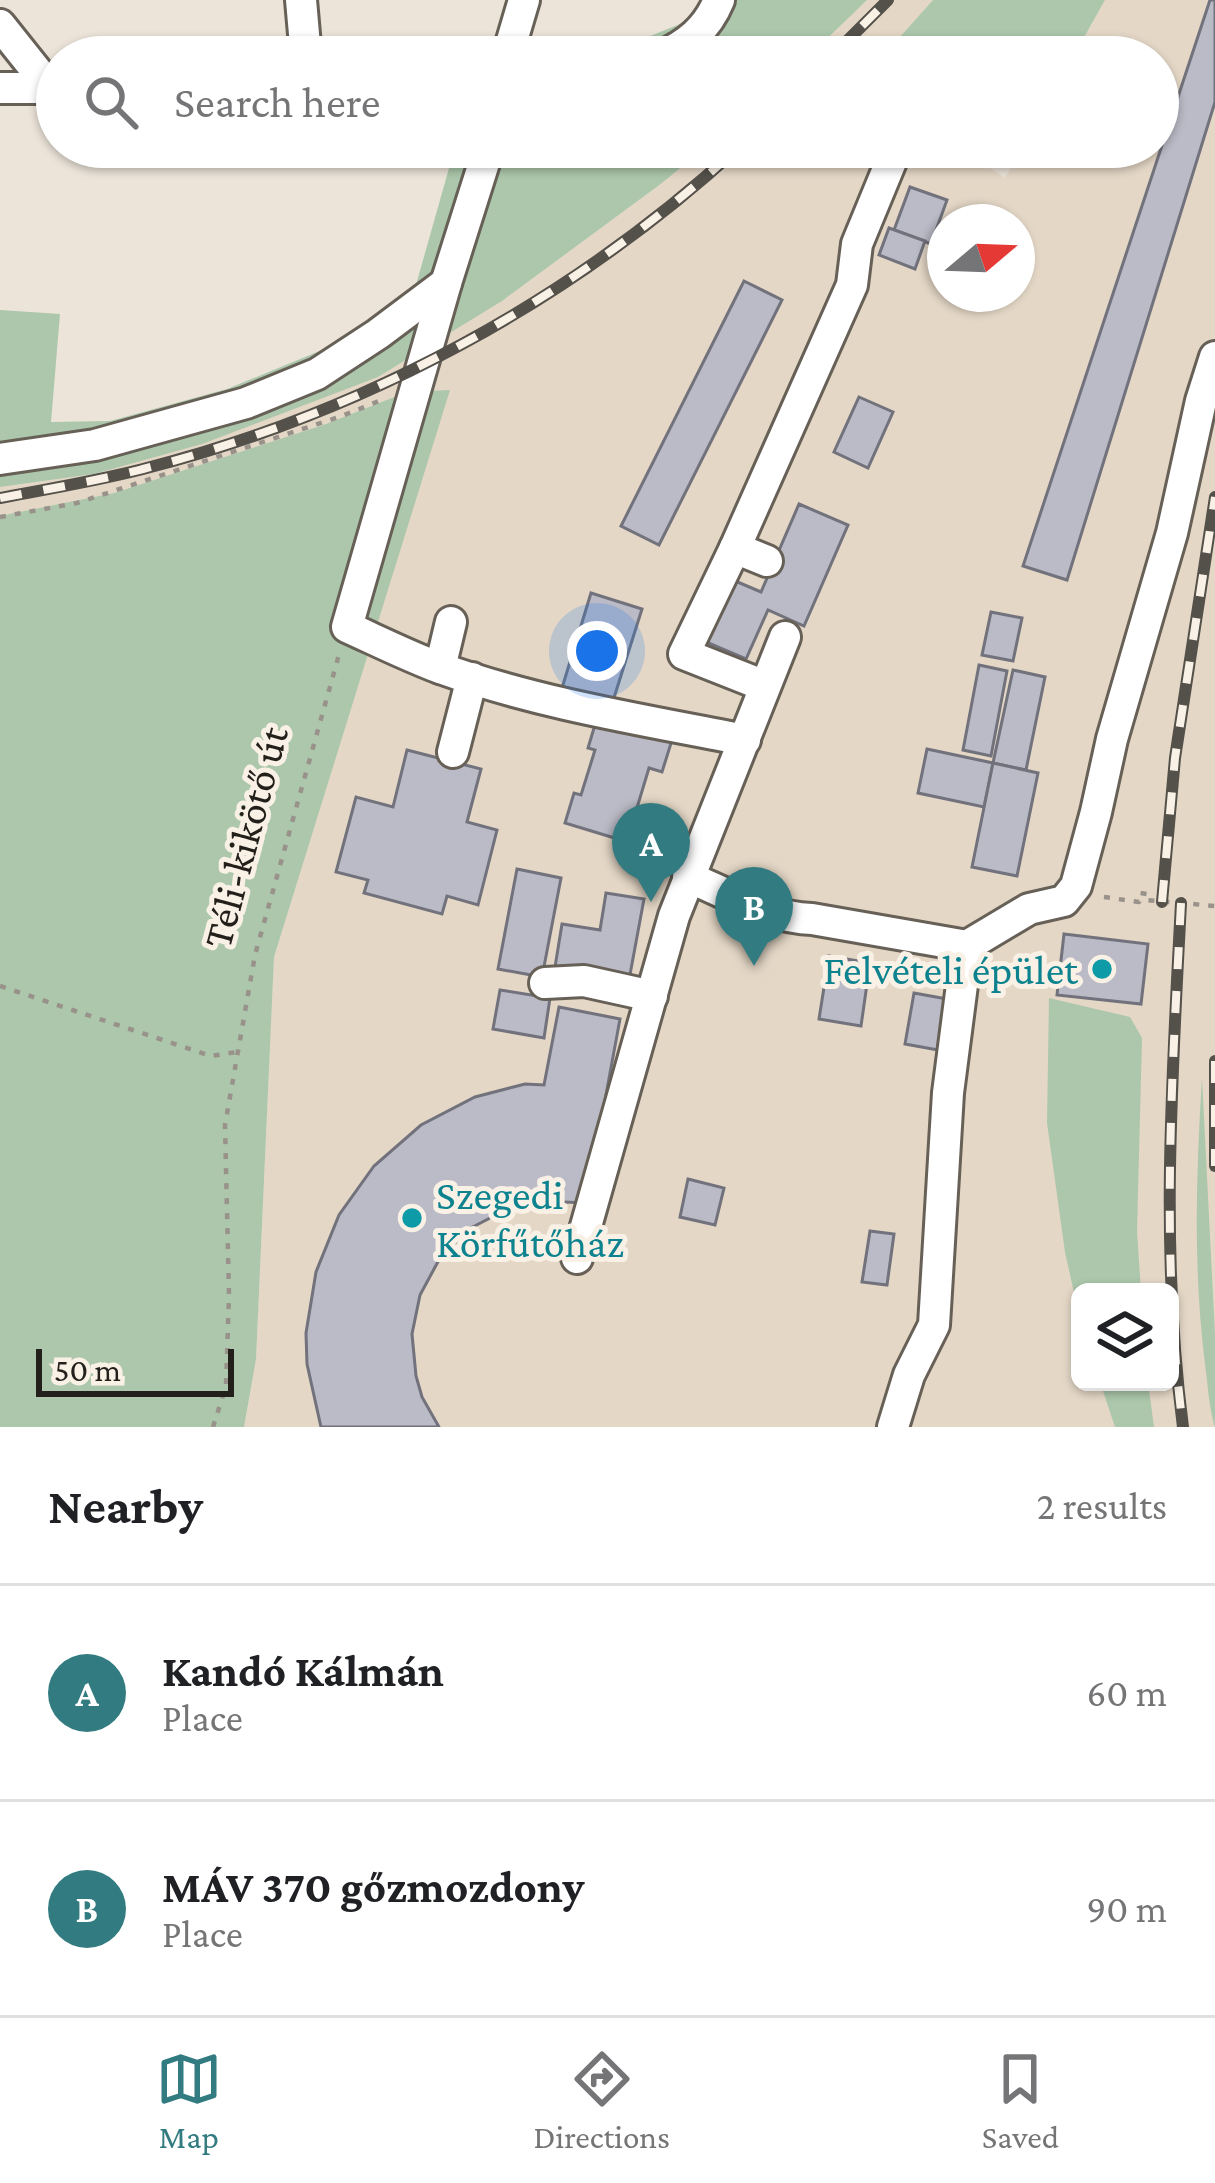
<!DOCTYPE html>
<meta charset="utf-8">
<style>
body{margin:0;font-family:"Crimson Pro",serif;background:#f6f6f6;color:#202124}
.controls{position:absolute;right:36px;bottom:36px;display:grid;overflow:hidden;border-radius:18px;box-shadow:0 3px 9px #0004}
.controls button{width:108px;height:108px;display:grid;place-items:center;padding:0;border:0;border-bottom:3px solid #e0e0e0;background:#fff;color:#202124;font:60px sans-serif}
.compass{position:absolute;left:927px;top:204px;width:108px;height:108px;border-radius:50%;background:#fff;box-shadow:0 3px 9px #0004;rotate:71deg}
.scale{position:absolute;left:36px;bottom:30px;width:198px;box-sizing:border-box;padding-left:12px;border:6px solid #23201c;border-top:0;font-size:33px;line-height:42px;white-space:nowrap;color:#23201c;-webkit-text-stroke:9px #f9f1e6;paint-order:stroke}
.you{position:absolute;left:597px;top:651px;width:42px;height:42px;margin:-30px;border:9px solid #fff;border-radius:50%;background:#1a73e8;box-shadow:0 0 0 18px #1a73e833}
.badge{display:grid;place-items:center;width:78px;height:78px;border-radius:50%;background:#327b80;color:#fff;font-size:39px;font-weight:700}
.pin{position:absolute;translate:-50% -99px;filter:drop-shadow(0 3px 6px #0008)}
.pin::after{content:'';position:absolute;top:63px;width:42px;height:36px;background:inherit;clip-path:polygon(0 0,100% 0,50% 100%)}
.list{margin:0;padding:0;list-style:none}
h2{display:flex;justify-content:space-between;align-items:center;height:156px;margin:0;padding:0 48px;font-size:51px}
h2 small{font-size:39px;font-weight:400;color:#757577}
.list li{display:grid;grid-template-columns:78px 1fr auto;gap:36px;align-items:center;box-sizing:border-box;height:216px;padding:0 48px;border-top:3px solid #e0e0e0}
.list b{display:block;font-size:45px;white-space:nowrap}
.list p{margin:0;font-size:39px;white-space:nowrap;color:#757577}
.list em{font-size:39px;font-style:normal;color:#757577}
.icon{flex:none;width:66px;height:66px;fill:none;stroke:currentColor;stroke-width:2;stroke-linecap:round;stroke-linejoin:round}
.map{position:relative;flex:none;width:1215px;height:1427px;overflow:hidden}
.search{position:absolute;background:#fff;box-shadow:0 3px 9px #0004;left:36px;right:36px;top:36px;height:132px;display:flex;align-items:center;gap:30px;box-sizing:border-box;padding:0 42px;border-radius:66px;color:#757577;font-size:45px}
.sheet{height:588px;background:#fff}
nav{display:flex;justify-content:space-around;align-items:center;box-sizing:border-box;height:168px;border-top:3px solid #e0e0e0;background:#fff;font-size:33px;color:#757577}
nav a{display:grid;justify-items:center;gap:6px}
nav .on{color:#327b80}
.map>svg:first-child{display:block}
</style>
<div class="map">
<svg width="1215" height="1427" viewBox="0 0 1215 1427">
<rect width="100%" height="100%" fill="#ece4d9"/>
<g fill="#e4d7c6" fill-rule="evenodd">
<path d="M 867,0 L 933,0 L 882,57 L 808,57 Z"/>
<path d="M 1105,0 L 1215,0 L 1215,1427 L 244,1427 L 256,1359 L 274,957 L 449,391 L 407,392 L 326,424 L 114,493 L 55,507 L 0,516 L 0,487 L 94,474 L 378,377 L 502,301 L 662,183 L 706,147 L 960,147 L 1005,178 L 1023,147 L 1158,147 L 1158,57 L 1073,57 ZM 945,222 L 1017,222 L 1017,294 L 945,294 ZM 1080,1292 L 1170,1292 L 1170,1382 L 1080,1382 Z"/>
</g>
<g fill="#acc7ab">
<path d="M 704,0 L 867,0 L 808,57 L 598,57 L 700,16 Z"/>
<path d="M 933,0 L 1105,0 L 1073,57 L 882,57 Z"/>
<path d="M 455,147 L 706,147 L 662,183 L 502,301 L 378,377 L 202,444 L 94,474 L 0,487 L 0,310 L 60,314 L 51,422 L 110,421 L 227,389 L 339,343 L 414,292 Z"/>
<path d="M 450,390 L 274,957 L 256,1359 L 244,1427 L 0,1427 L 0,516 L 114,493 L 326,424 L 407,392 Z"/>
<path d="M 1049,998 L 1130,1017 L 1142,1038 L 1137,1231 L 1141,1292 L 1080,1292 L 1080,1320 L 1065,1252 L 1047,1123 Z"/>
<path d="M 1202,1078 L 1215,1335 L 1215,1427 C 1209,1409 1208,1385 1205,1364 C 1193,1269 1196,1174 1202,1078 Z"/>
<path d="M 1100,1382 L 1148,1382 L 1154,1427 L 1115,1427 Z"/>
</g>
<g fill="#bbbbc7" stroke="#72727d" stroke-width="3">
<path d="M 1210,0 L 1215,0 L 1215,102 L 1067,580 L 1023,566 Z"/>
<path d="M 910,187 L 947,200 L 931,244 L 894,230 Z"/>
<path d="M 889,228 L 925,241 L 915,269 L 879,255 Z"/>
<path d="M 744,281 L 782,300 L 659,545 L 621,526 Z"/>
<path d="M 859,397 L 893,412 L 868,468 L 834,452 Z"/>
<path d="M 799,504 L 848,525 L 804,626 L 768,610 L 746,659 L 706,642 L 733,580 L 761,592 Z"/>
<path d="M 591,593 L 642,609 L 612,704 L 562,688 Z"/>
<path d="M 991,612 L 1022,618 L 1013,661 L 982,655 Z"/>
<path d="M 979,665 L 1007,671 L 991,756 L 963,750 Z"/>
<path d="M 1013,670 L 1045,677 L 1026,770 L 993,763 Z"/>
<path d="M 597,718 L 672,740 L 662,772 L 649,768 L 636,811 L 650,815 L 641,846 L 565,823 L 574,793 L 581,795 L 595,750 L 588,748 Z"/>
<path d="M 927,749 L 993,763 L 984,807 L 918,793 Z"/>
<path d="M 407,750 L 481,769 L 467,822 L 497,830 L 478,905 L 447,896 L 442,914 L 364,893 L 368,880 L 336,872 L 356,797 L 393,807 Z"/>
<path d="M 993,763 L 1038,773 L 1017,876 L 972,867 Z"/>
<path d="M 517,869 L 561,878 L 542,977 L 498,969 Z"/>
<path d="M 606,893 L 644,899 L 629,980 L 555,967 L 562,924 L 600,930 Z"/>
<path d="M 1064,934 L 1148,944 L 1141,1004 L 1057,995 Z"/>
<path d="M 829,956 L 870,963 L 861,1026 L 819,1019 Z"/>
<path d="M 500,990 L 550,998 L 544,1038 L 493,1029 Z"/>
<path d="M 914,993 L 947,999 L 938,1050 L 905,1044 Z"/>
<path d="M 559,1007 L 620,1019 L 586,1203 L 541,1201 L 513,1206 L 469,1229 L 440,1258 L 420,1295 L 412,1334 L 416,1376 L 422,1397 L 439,1427 L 321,1427 L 307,1364 L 306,1333 L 316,1272 L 339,1215 L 374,1166 L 421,1125 L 475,1097 L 525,1084 L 544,1085 Z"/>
<path d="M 688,1179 L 724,1188 L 715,1225 L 680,1217 Z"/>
<path d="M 870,1231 L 894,1234 L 887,1285 L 862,1282 Z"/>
</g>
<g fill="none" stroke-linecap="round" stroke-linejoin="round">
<g stroke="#676057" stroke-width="36">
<g id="minor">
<path d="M 301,0 L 306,57"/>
<path d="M 0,25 L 51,89"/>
<path d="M 511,44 L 524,0"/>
<path d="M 660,57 C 688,44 707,29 719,0"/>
<path d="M 0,88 L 57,88"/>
<path d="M 489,147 L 446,283 L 347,627 C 378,641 408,656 440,668 C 537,703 643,720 745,740"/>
<path d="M 0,459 L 95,445 L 246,403 L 317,374 L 378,334 L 446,283"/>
<path d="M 735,548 L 767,561"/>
<path d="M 440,668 L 451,622"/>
<path d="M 765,686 L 684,654 L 735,548 L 852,285 L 857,244 L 897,147"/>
<path d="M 453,752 L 472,678"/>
<path d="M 688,877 C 726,893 770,918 812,919 L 967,946 L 1029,909 L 1064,901 L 1076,886 L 1096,812 L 1112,739 L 1172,533 L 1201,401 L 1215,357"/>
<path d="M 545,983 L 584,981 L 652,996"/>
<path d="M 577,1258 L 674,916 L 785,637"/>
<path d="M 893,1427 L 909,1375 L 934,1325 L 948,1093 L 967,946"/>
</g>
</g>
<g stroke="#98928a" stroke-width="4.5" stroke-dasharray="6 9" stroke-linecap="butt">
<path d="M 0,517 L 77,503 L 342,416 L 384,399"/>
<path d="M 1104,897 L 1139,902 L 1140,893 L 1147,894 L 1146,900 L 1215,906"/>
<path d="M 0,986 L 211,1056 L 237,1052"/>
<path d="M 213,1427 L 226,1386 L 229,1296 L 225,1125 L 255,955 L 340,651"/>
</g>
<use href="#minor" stroke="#fff" stroke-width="30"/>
<g stroke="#54504a" stroke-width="12">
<g id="rail">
<path d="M 831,57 L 888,0"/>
<path d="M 0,498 C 48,489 96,481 143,469 C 364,413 571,301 739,147"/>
<path d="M 1162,902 L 1175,758 L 1215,497"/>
<path d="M 1181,903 C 1172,1080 1160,1251 1183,1427"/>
<path d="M 1215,1061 L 1215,1166"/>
</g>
</g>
<use href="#rail" stroke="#f9f1e6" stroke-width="8" stroke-dasharray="22" stroke-linecap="butt"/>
</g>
<g fill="#0f9aa8" stroke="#f9f1e6" stroke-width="4.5">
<circle cx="1102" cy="969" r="12"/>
<circle cx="412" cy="1218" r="12"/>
</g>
<g text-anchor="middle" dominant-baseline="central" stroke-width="10" stroke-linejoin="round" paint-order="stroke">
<g font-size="42" fill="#23201c" stroke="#f9f1e6">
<text transform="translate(245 837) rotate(-75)">Téli-kikötő út</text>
</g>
<g font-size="42" fill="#0d838f" stroke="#f9f1e6" text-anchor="end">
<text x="1078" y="969">Felvételi épület</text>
<text x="436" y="1194" text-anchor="start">Szegedi<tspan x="436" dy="48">Körfűtőház</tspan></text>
</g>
</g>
</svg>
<div class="controls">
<button><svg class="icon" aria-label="layers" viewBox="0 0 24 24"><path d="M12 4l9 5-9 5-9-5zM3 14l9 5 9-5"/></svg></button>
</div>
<svg class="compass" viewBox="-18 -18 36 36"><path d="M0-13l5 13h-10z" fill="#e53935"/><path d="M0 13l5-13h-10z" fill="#757577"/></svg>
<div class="scale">50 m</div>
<div class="you"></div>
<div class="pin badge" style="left:651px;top:902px">A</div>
<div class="pin badge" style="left:754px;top:966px">B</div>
<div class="search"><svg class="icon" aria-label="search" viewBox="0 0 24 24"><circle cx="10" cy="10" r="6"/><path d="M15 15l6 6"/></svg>Search here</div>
</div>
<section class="sheet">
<h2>Nearby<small>2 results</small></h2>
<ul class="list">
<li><span class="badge">A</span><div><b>Kandó Kálmán</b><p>Place</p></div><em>60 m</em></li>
<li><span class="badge">B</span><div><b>MÁV 370 gőzmozdony</b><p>Place</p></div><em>90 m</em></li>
</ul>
</section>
<nav>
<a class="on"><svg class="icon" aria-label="map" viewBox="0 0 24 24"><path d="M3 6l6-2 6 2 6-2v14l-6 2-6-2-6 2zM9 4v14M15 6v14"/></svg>Map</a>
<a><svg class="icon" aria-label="directions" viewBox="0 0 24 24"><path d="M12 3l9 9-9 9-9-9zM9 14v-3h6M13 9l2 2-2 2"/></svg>Directions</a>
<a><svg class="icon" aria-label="saved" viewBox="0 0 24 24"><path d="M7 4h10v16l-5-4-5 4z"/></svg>Saved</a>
</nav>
